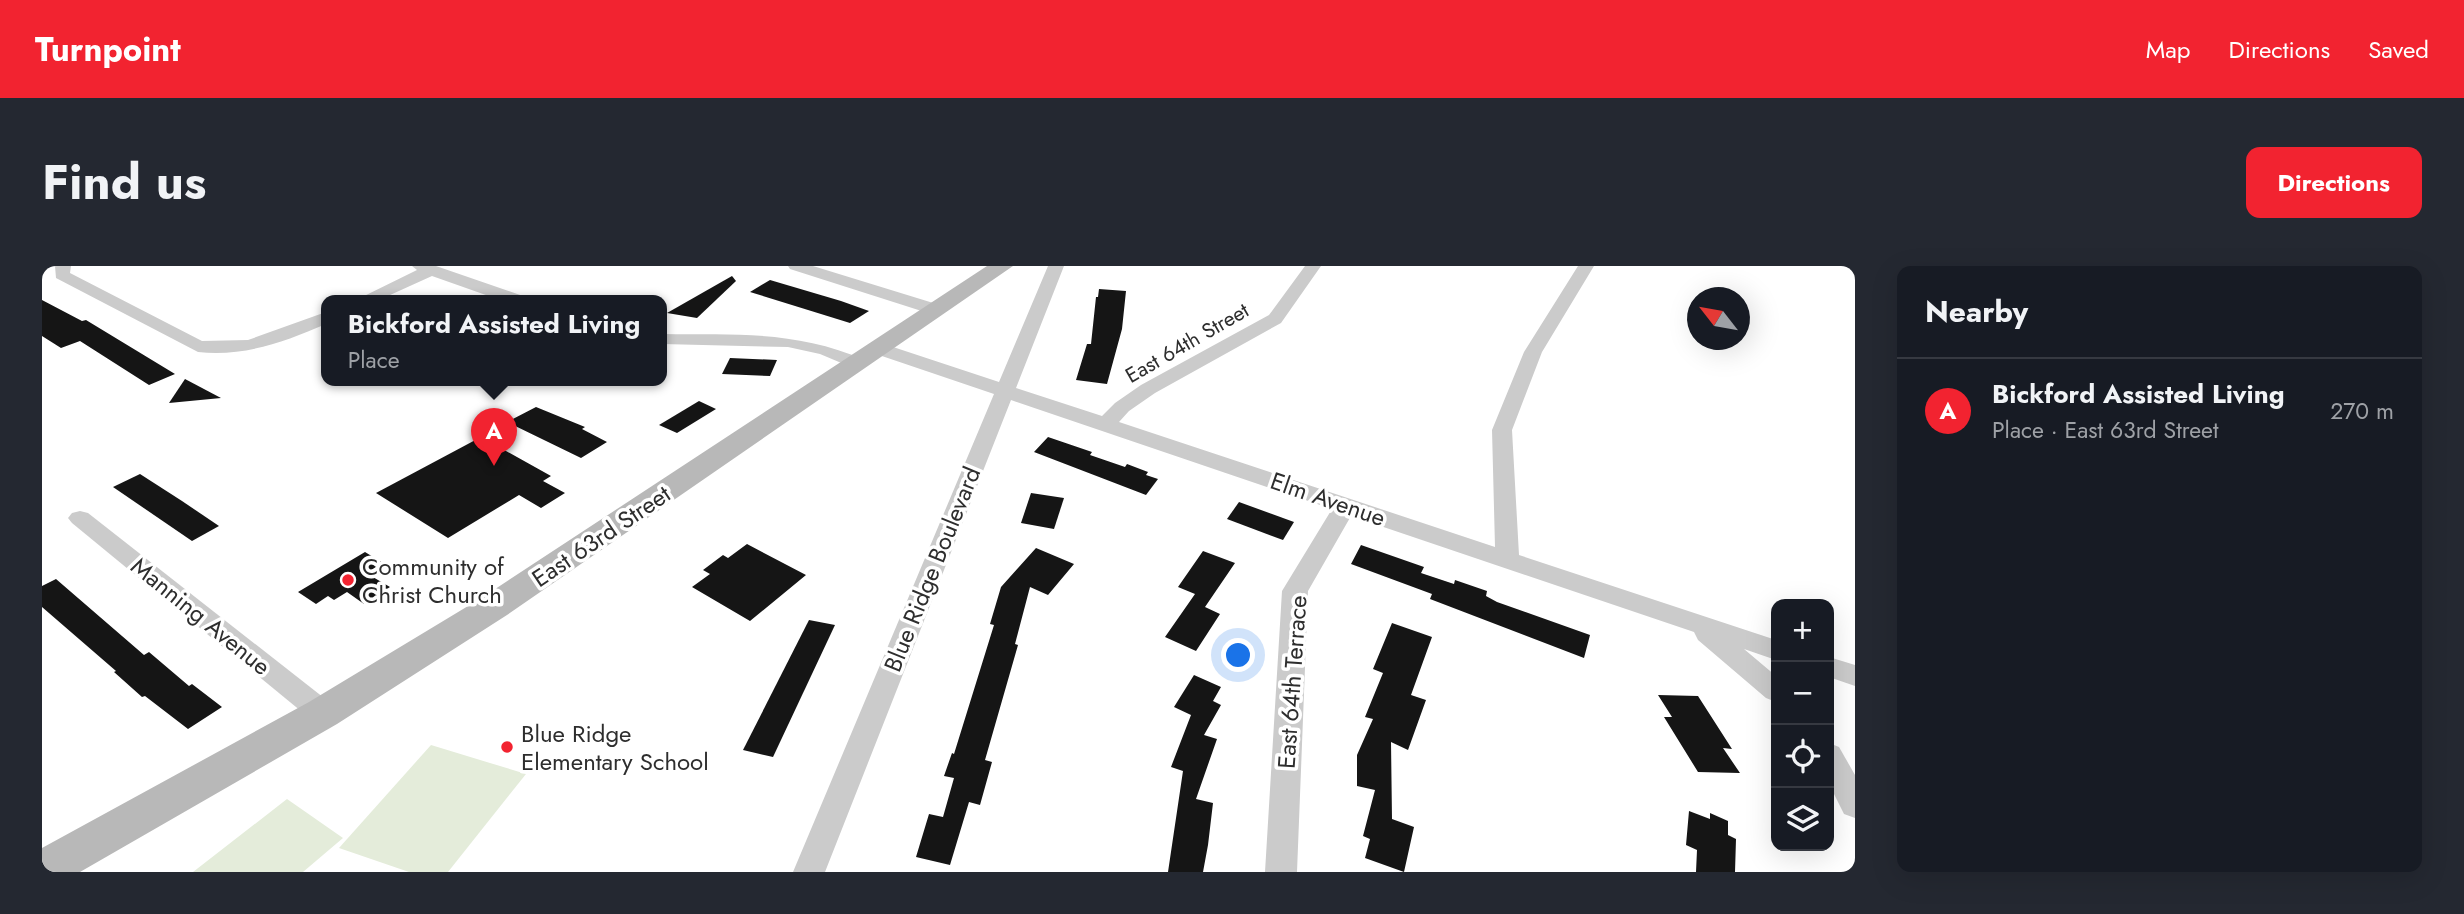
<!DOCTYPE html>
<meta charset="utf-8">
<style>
body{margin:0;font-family:Jost,sans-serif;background:#242831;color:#f1f3f6}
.controls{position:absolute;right:21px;bottom:21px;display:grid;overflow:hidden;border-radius:14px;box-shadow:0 7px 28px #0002}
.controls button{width:63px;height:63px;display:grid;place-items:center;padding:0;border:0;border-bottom:2px solid #363941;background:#171b24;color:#f1f3f6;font:35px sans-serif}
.compass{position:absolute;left:1645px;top:21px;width:63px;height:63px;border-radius:50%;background:#171b24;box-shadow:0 7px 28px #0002;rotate:301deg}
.you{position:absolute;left:1197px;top:390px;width:24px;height:24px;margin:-18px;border:5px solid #fff;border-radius:50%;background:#1a73e8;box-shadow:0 0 0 10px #1a73e833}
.badge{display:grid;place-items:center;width:46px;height:46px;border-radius:50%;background:#f22330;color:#fff;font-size:23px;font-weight:700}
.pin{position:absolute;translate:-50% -58px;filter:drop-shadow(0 2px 4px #0008)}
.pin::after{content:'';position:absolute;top:37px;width:24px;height:21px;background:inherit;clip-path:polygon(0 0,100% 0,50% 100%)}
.popup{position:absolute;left:279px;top:29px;width:346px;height:91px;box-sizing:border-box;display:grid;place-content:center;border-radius:14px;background:#171b24;filter:drop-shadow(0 2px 5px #0005);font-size:23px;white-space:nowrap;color:#9ea1a6}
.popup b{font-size:26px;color:#f1f3f6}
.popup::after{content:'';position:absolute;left:50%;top:100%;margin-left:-14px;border:14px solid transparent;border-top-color:#171b24}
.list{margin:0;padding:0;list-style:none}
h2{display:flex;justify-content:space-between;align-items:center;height:91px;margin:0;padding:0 28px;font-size:30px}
h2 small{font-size:23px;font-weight:400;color:#9ea1a6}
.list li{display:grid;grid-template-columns:46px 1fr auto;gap:21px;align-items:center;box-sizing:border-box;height:105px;padding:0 28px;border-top:2px solid #363941}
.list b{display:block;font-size:26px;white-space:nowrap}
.list p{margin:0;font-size:23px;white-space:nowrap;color:#9ea1a6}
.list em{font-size:23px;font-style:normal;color:#9ea1a6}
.icon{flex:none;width:38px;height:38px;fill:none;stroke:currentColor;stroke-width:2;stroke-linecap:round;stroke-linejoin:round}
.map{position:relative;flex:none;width:1813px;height:606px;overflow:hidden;border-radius:14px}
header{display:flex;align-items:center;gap:42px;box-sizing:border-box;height:98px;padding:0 35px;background:#f22330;color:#fff}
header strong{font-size:33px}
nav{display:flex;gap:38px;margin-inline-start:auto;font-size:24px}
.intro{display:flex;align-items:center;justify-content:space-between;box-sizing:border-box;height:168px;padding:0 42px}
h1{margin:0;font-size:49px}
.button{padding:18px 32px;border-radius:14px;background:#f22330;color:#fff;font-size:24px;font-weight:700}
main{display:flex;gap:42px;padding:0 42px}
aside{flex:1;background:#171b24;border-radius:14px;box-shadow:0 7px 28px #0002}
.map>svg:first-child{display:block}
</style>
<header>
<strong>Turnpoint</strong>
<nav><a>Map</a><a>Directions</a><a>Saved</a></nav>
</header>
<div class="intro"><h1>Find us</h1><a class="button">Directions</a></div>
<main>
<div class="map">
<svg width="1813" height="606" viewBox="0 0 1813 606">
<rect width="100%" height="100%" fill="#fff"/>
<g fill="#e4ecda">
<path d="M 389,479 L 484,508 L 406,606 L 367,606 L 297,582 Z"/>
<path d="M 245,533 L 301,572 L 261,606 L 151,606 Z"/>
</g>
<g fill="#151515">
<path d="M 690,10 L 694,15 L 655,52 L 625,47 Z"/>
<path d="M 728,14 L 799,35 L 827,45 L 808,57 L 708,26 Z"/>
<path d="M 1057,23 L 1084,25 L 1080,63 L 1065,118 L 1034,114 L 1045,78 L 1049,78 L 1054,31 L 1056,31 Z"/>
<path d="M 0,34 L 40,55 L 44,54 L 133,108 L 107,119 L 38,75 L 19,82 L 0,70 Z"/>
<path d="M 688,92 L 735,94 L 728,110 L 680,108 Z"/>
<path d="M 143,113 L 179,132 L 127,137 Z"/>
<path d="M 657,135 L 674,143 L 635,167 L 617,159 Z"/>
<path d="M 494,141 L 543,161 L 540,163 L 565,176 L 539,192 L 465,156 Z"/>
<path d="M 439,171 L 509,210 L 501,215 L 523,227 L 499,242 L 477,229 L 406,272 L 334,227 Z"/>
<path d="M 1006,171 L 1050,186 L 1048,189 L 1083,201 L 1085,198 L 1106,206 L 1104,209 L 1116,213 L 1104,229 L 992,186 Z"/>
<path d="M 98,208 L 140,235 L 177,260 L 150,275 L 71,221 Z"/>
<path d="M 989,227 L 1022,232 L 1012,263 L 979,257 Z"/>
<path d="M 1197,236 L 1252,256 L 1241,274 L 1185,253 Z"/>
<path d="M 705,278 L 764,309 L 708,355 L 650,321 L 668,308 L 661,304 L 681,289 L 686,292 Z"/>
<path d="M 1319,279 L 1382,301 L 1379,307 L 1412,318 L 1413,314 L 1445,325 L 1444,330 L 1455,336 L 1548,369 L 1542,392 L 1388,333 L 1390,328 L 1309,298 Z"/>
<path d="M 994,282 L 1032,298 L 1006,329 L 988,321 L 973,378 L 976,379 L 943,494 L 950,496 L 938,539 L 927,536 L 908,599 L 874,591 L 887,548 L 901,551 L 912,512 L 902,510 L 910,487 L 912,488 L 952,359 L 948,358 L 959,321 Z"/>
<path d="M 1161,285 L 1193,297 L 1163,341 L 1178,348 L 1154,385 L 1123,371 L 1153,328 L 1136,321 Z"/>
<path d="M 323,286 L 341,297 L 324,307 L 348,321 L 322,338 L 305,326 L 292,334 L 286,330 L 274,338 L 256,326 Z"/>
<path d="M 14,313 L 102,389 L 107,386 L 147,420 L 150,418 L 180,441 L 146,463 L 103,430 L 100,431 L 72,406 L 74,405 L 0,341 L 0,320 Z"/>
<path d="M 767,354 L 793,359 L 731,491 L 701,484 Z"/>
<path d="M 1350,357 L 1390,371 L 1369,429 L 1384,434 L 1366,484 L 1349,476 L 1350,553 L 1372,561 L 1362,606 L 1323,592 L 1328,573 L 1321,570 L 1333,524 L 1315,520 L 1315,489 L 1331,453 L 1323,451 L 1341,407 L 1331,403 Z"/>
<path d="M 1152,409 L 1179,421 L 1171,435 L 1179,439 L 1162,469 L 1175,473 L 1154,533 L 1171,537 L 1166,579 L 1161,606 L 1126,606 L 1141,505 L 1129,501 L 1149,449 L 1132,441 Z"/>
<path d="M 1616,429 L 1656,430 L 1690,483 L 1681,482 L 1698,507 L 1656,506 L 1622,451 L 1630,451 Z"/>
<path d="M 1647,545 L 1668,553 L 1668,547 L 1686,555 L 1686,569 L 1694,573 L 1693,606 L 1654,606 L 1655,584 L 1644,579 Z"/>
</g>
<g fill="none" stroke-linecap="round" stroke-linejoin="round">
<g fill="#cbcbcb" fill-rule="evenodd">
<path d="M 13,0 L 29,0 L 28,7 L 160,75 L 206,74 L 284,46 L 284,58 C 242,76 202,91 156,86 L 14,12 Z"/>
<path d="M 370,0 L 394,0 L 481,30 L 483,34 L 458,34 L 390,10 L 337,34 L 314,34 L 375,4 Z"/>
<path d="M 746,0 L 771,0 L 901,40 L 904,44 L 895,49 L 889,48 L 748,3 Z"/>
<path d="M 1006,0 L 1022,0 L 974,122 L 1060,150 L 1073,137 L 1099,119 L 1227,49 L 1263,0 L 1279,0 L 1239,57 L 1113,127 L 1087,145 L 1077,156 L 1453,281 L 1450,164 L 1482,86 L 1536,0 L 1552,0 L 1500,86 L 1470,164 L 1477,289 L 1734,374 L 1734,394 L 1702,383 L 1734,410 L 1734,436 L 1724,432 L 1656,374 L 1652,366 L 1309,250 L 1266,325 L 1255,606 L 1223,606 L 1240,325 L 1290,243 L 969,134 L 783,606 L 751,606 L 952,128 L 831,87 L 829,83 L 831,79 L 845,79 L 957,116 Z"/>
<path d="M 620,68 C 694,69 753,64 823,94 L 825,98 L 816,104 L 778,88 L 746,81 L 620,78 Z"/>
<path d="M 38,245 L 46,247 L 291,439 L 295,447 L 291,455 L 281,458 L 271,455 L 30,257 L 26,252 L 30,247 Z"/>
<path d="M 1787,391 L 1813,399 L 1813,420 L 1787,411 Z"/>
<path d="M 1787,477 L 1797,481 L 1813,509 L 1813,552 L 1802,548 L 1787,518 Z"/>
</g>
<path fill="#b8b8b8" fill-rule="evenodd" d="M 945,0 L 971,0 L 465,349 L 295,458 L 38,606 L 0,606 L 0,582 L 267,436 L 441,331 Z"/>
</g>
<g fill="#f22330" stroke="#fff" stroke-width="2.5">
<circle cx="306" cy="314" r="7"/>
<circle cx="465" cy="481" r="7"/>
</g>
<g text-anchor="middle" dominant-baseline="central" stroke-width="7" stroke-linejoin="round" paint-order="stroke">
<g font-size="21" fill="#2e2e2e" stroke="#fff">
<text transform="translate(1145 77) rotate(-30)">East 64th Street</text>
</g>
<g font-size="24" fill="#2e2e2e" stroke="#fff">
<text transform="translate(1286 233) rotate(19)">Elm Avenue</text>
<text transform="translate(559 270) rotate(-34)">East 63rd Street</text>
<text transform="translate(890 303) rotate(-68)">Blue Ridge Boulevard</text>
<text transform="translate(159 350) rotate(39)">Manning Avenue</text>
<text transform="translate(1250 416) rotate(-86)">East 64th Terrace</text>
</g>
<g font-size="24" fill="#2e2e2e" stroke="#fff" text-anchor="start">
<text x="320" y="300">Community of<tspan x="320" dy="28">Christ Church</tspan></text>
<text x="479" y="467">Blue Ridge<tspan x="479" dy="28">Elementary School</tspan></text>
</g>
</g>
</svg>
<div class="controls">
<button>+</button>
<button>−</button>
<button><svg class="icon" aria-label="locate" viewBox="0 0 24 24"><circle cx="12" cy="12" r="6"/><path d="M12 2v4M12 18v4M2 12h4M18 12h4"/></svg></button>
<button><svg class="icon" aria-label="layers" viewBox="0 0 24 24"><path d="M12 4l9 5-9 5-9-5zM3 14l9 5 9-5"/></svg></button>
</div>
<svg class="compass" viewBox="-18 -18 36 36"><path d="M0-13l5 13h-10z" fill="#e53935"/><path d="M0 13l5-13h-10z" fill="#9ea1a6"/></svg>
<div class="you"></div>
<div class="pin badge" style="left:452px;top:200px">A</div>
<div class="popup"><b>Bickford Assisted Living</b>Place</div>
</div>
<aside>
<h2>Nearby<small></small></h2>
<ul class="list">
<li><span class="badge">A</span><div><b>Bickford Assisted Living</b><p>Place · East 63rd Street</p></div><em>270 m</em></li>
</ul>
</aside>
</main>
